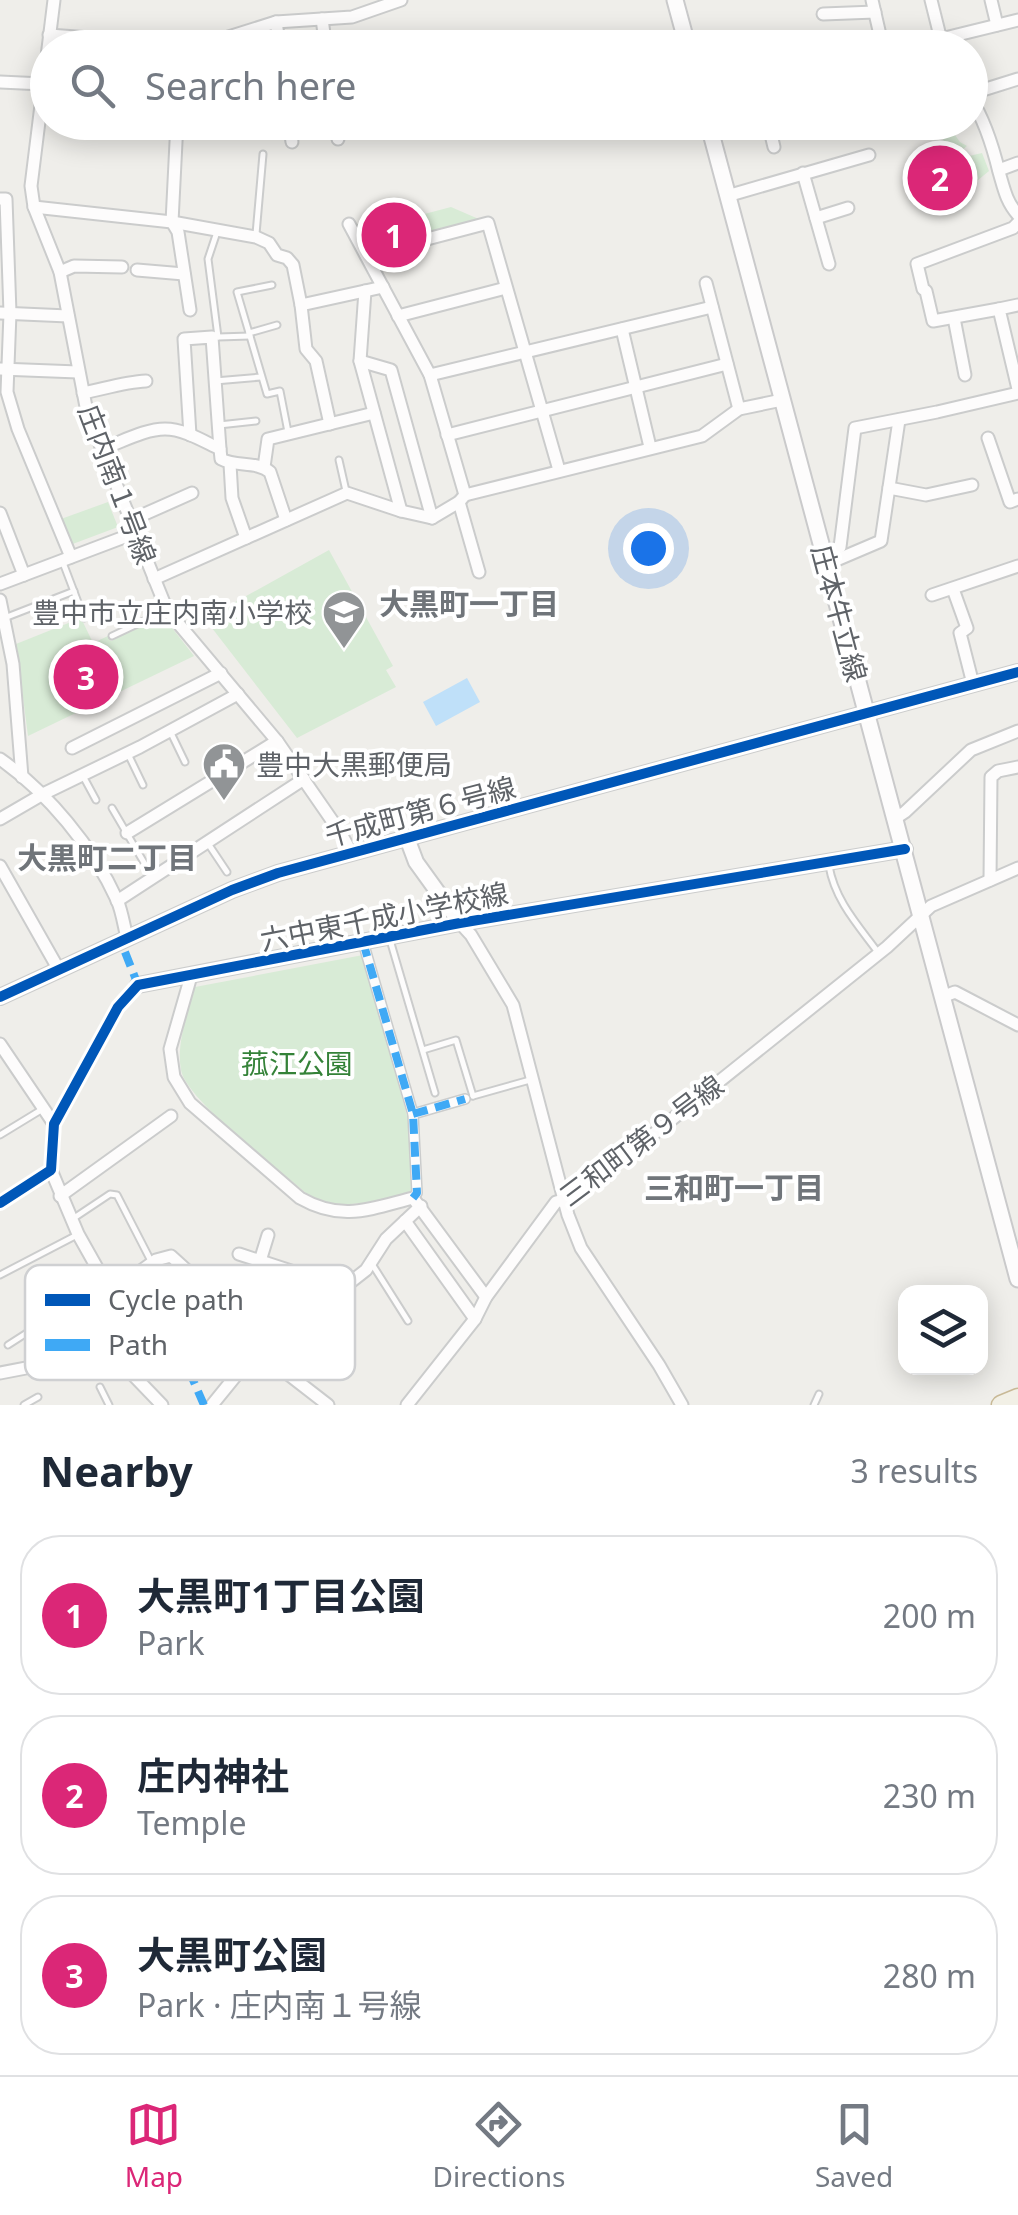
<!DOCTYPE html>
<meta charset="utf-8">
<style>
body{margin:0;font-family:"Noto Sans","Noto Sans JP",sans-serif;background:#f6f6f7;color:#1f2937}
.controls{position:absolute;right:30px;bottom:30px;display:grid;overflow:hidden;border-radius:20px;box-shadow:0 5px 25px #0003}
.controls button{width:90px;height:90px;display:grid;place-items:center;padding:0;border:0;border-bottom:2px solid #e0e1e3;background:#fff;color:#1f2937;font:50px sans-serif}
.you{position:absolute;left:648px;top:548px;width:35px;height:35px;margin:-25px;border:8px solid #fff;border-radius:50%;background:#1a73e8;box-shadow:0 0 0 15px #1a73e833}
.badge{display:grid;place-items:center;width:65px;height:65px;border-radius:50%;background:#db2777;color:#fff;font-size:32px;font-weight:700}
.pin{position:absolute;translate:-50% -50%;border:5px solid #fff;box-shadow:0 2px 10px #0006}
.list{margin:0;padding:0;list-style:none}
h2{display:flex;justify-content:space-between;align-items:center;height:130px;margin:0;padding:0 40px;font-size:42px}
h2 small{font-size:32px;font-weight:400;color:#747a83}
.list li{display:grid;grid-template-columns:65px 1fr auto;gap:30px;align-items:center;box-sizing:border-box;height:160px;margin:0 20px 20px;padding:0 20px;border:2px solid #e0e1e3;border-radius:40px}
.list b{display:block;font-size:38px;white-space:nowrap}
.list p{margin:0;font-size:32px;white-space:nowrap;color:#747a83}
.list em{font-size:32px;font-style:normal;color:#747a83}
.icon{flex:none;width:55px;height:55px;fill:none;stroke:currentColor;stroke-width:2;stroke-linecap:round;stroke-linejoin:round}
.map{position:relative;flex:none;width:1018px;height:1405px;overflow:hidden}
.search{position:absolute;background:#fff;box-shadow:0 5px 25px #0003;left:30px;right:30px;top:30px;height:110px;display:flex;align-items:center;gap:25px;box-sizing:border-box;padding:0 35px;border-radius:55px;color:#747a83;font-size:38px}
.sheet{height:670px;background:#fff}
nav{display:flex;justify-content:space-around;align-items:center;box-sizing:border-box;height:140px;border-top:2px solid #e0e1e3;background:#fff;font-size:28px;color:#747a83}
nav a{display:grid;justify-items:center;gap:5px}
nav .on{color:#db2777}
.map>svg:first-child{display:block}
</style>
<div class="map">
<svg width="1018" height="1405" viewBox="0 0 1018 1405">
<rect width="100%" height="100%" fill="#efeeea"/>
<g fill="#d8ebd6">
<path d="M 949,127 L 960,142 L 967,146 L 962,150 L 965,157 L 982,153 L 989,171 L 966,190 L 959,188 L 960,180 L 957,171 L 945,166 L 935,169 L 933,164 L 958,157 L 954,146 L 947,148 L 939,130 Z"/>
<path d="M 451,207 L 481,220 L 376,248 L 370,246 L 357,224 L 398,221 Z"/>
<path d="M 108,502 L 118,527 L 70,545 L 61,519 Z"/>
<path d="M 329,550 L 393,666 L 386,670 L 396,687 L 297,738 L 205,619 Z"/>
<path d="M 162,615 L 194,656 L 28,736 L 16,644 L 81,618 L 93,643 L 108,636 L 111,641 Z"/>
<path d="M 363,955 L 409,1123 L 413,1191 C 375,1200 344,1214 307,1194 C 280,1170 186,1100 181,1070 C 176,1043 188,1013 195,987 Z"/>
</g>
<path fill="#bfe0f9" d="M 467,678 L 480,702 L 436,726 L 423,702 Z"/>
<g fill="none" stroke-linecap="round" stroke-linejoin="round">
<g stroke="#cbcccc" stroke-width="9">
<g id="service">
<path d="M 217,232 L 208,259 L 218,337"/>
<path d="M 256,234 L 263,154"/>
<path d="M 272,285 L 237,292 L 267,394 L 280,391 L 288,432"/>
<path d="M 249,333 L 277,325"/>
<path d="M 218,337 L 250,336"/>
<path d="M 215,381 L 261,377"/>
<path d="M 219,425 L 256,421"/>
<path d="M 339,460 L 346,491"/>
<path d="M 62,560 L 84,618"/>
<path d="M 7,617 L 74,591"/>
<path d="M 112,636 L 167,610"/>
<path d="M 171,733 L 185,762"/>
<path d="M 129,756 L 143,785"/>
<path d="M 83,776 L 96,800"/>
<path d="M 112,808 L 153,878"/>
<path d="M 209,845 L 227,872"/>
<path d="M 829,866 C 835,900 857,924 877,951"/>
<path d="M 390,940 L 435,1093"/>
<path d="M 423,1050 L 456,1040 L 473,1096"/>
<path d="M 473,1096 L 530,1080"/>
<path d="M 0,1135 L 41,1110"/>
<path d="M 74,1218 L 110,1194 L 117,1195 L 151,1261"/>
<path d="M 372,1264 L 408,1321"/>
<path d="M 0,1275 L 75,1236"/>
<path d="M 61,1311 L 76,1333"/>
<path d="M 8,1345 L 103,1284"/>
<path d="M 100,1387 L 109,1405"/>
<path d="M 24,1405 L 38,1397"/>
<path d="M 814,1405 L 819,1394"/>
</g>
</g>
<g stroke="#cbcccc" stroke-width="12">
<g id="pedestrian">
<path d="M 363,942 L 413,1114 L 417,1193 L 413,1198"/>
<path d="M 413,1114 L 465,1099"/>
</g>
</g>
<g stroke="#cbcccc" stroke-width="15">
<g id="minor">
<path d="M 54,0 L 31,186 L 34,207 L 60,272 L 87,412 L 167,610 L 277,741 L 340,832 L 351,852"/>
<path d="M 872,0 L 883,48"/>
<path d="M 931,0 L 943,48"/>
<path d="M 991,0 L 997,25"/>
<path d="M 823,14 L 875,12"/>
<path d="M 322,19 L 326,48"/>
<path d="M 276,22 L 280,48"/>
<path d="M 49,35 L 200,46 L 276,22 L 352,17 L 401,0"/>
<path d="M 904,48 L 1018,20"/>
<path d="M 0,82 L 43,84"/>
<path d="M 970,94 L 1018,79"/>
<path d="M 970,97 C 984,119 993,147 999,172 C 1004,189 1006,201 1018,215"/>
<path d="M 68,122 L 106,132 L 108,122"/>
<path d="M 177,122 L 172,222 L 178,232 L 190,310"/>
<path d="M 289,122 L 292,142"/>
<path d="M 336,122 L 338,139"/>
<path d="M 768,122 L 774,147"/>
<path d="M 999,170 L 1018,163"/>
<path d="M 803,173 L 829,264"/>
<path d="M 727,196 L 869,155"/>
<path d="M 0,199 L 6,199 L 10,313 L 7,392 L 18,429 L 71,557"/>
<path d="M 34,207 L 172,222 L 256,237 L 269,243 L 277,255 L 287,258 L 293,265 L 301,305 L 383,287"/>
<path d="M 816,218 L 848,208"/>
<path d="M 349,224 L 430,375 L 465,495 L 702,436 L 739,409 L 782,400"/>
<path d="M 366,255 L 488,223 L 559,470"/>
<path d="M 137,270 L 184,274"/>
<path d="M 60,272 L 74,266 L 122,267"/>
<path d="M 706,283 L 739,409"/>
<path d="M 365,291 L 360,361 L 401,511"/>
<path d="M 301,305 L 306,349 L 316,361 L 330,424"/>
<path d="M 1018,305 L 999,309 L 1018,389"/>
<path d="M 999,309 L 933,321 L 926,291 L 923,289 L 917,264 L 1013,228 L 1018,223"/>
<path d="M 0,313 L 68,316"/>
<path d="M 398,316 L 506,288"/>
<path d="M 954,318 L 965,375"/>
<path d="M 622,329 L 650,447"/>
<path d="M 360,361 L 391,370 L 432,518"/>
<path d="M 0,369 L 78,372"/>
<path d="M 430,375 L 712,307"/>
<path d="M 83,393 C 104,389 124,382 146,381"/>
<path d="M 190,435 L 184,339 L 212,337 L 220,449"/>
<path d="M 447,435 L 727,364"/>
<path d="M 988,438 L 1010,502 L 1018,499"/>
<path d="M 101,449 C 120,443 144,429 165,429 C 184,429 203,441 220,449 L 221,459 C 236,467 257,461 270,472 L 286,520"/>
<path d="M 230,464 L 232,498 L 246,538"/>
<path d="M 264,467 L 268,439 L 374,413"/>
<path d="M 889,488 L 926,495 L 972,485"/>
<path d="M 459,502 L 479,572"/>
<path d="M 0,513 L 24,575"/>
<path d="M 129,521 L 192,493"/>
<path d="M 824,553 L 840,547 L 855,428 L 937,412 L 1018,393"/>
<path d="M 827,564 L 881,541 L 899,420"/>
<path d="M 154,579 L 347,493 L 401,511 L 432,518 L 459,502 L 465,495"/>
<path d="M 0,584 L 135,533"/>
<path d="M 953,589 L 967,628 L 960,633 L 973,684"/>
<path d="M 932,595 L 1018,566"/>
<path d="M 0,600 L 13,664 L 22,777"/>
<path d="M 72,748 L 221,673"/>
<path d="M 0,759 C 47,792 93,847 117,900 C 122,911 124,926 127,938"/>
<path d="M 896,818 L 905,812 L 971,750 L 1018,731"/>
<path d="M 0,819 L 43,794 L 140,747 L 238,694"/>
<path d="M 127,833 L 277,741"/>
<path d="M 0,866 L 59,970"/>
<path d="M 990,880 L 991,777 L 998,771 L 1018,767"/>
<path d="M 117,901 L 304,779"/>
<path d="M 460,923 L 471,935 L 513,1005 L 568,1215 L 581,1248 L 659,1365 L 682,1405"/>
<path d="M 191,976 L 170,1049 L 174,1077 L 190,1103 L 300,1198 C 342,1222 370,1209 413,1198 L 486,1297"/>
<path d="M 942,997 L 955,992 L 1018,1025"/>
<path d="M 0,1044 L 54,1124"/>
<path d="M 51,1170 L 78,1234 L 105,1282 L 113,1291 L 134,1305 L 183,1357"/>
<path d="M 60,1196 L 171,1116"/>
<path d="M 0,1203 L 51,1170 L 54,1124 L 118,1007 L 138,985"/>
<path d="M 405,1221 L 475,1319"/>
<path d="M 239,1254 L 343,1288"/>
<path d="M 260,1261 L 268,1235"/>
<path d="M 113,1291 L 156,1260 L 171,1256 L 271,1347 L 288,1374 L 328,1405"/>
<path d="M 0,1373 L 52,1363 L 66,1371 L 101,1350 L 110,1351 L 162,1405"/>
<path d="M 212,1405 L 238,1373 L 325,1306 L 343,1288 L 366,1270 L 386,1239 L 421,1206"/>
<path d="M 407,1405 L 475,1319 L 486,1297 L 556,1202 L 575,1197 L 887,947 L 931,906 L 1018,868"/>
</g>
</g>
<g stroke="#cbcccc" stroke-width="18">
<g id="tertiary">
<path d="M 407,838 L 416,862 L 460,923"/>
<path d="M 138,985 L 460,923 L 905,849"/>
<path d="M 0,997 L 232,890 L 278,873 L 1018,672"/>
</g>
</g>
<g stroke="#cacacb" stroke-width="19">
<g id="secondary">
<path d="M 675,0 L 688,48"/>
<path d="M 708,122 L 1018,1279"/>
</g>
</g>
<g stroke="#c8b996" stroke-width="21">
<path id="trunk" d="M 1001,1405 L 1018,1398"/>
</g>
<use href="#service" stroke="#fdfcfc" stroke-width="5"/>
<use href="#pedestrian" stroke="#fdfcfc" stroke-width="9"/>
<use href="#minor" stroke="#fdfcfc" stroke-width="11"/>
<use href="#tertiary" stroke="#fdfcfc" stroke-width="14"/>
<use href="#secondary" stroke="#fdfcfc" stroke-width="15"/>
<use href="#trunk" stroke="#f2f0e6" stroke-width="18"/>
<g stroke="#3fa9f5" stroke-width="8" stroke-dasharray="15 8" stroke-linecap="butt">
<path d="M 363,942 L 413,1114 L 417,1193 L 413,1198"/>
<path d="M 125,952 L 138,985"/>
<path d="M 413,1114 L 465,1099"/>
<path d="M 204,1405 L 183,1357 C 203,1354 222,1360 238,1373"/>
</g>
<g stroke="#fff" stroke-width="16">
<g id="cycleway">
<path d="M 0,997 L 232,890 L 278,873 L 1018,672"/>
<path d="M 0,1203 L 51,1170 L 54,1124 L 118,1007 L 138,985 L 460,923 L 905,849"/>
</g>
</g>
<use href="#cycleway" stroke="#0057b8" stroke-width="10"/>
</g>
<defs>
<g id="school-pin" transform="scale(2.25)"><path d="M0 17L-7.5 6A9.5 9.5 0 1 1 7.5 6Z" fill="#919496" stroke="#fff"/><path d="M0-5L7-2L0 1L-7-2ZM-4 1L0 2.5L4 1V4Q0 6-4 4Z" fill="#fff"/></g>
<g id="civic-pin" transform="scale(2.25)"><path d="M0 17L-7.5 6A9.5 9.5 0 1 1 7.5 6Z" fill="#919496" stroke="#fff"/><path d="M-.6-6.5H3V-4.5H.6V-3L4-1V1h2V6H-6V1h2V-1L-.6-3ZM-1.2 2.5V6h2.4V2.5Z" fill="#fff"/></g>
</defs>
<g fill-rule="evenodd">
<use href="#school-pin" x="344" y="612"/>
<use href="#civic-pin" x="224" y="764"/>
</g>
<g text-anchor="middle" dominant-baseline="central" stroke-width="8" stroke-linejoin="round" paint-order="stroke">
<g font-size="28" fill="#5f6368" stroke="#fff">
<text transform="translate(118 484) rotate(69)">庄内南１号線</text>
<text transform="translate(840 613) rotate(75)">庄本牛立線</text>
<text transform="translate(420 811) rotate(-15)">千成町第６号線</text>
<text transform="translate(384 916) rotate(-11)">六中東千成小学校線</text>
<text transform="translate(641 1140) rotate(-37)">三和町第９号線</text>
</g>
<g font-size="28" fill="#5f6368" stroke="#fff" text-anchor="end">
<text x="312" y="612">豊中市立庄内南小学校</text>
<text x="256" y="764" text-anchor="start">豊中大黒郵便局</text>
</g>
<g font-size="28" fill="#348238" stroke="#fff">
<text x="297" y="1063">菰江公園</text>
</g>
<g font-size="30" font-weight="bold" fill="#70757a" stroke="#fff">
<text x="469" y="603">大黒町一丁目</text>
<text x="107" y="857">大黒町二丁目</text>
<text x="734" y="1187">三和町一丁目</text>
</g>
</g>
<rect x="25" y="1265" width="330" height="115" rx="15" fill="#fff" stroke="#cfd0d2" stroke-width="2.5"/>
<rect x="45" y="1294" width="45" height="12" fill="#0057b8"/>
<rect x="45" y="1339" width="45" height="12" fill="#3fa9f5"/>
<g font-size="28" fill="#5f6368">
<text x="108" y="1310">Cycle path</text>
<text x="108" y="1355">Path</text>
</g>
</svg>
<div class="controls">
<button><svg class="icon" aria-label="layers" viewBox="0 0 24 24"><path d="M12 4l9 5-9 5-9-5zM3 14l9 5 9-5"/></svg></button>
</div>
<div class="you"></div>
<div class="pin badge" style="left:394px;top:235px">1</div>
<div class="pin badge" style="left:940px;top:178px">2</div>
<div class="pin badge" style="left:86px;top:677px">3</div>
<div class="search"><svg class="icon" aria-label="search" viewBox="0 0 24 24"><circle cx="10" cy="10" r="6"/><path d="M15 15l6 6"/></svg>Search here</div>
</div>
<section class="sheet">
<h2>Nearby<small>3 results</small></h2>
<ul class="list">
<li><span class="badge">1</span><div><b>大黒町1丁目公園</b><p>Park</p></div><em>200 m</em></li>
<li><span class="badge">2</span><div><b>庄内神社</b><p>Temple</p></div><em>230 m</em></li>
<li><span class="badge">3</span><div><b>大黒町公園</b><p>Park · 庄内南１号線</p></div><em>280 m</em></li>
</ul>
</section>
<nav>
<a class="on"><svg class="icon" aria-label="map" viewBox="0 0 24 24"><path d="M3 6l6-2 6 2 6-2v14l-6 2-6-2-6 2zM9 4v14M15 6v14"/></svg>Map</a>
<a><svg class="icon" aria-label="directions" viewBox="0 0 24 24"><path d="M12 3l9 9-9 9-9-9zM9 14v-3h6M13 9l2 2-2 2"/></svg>Directions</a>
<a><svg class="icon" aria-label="saved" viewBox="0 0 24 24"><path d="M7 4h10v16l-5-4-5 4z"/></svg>Saved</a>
</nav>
